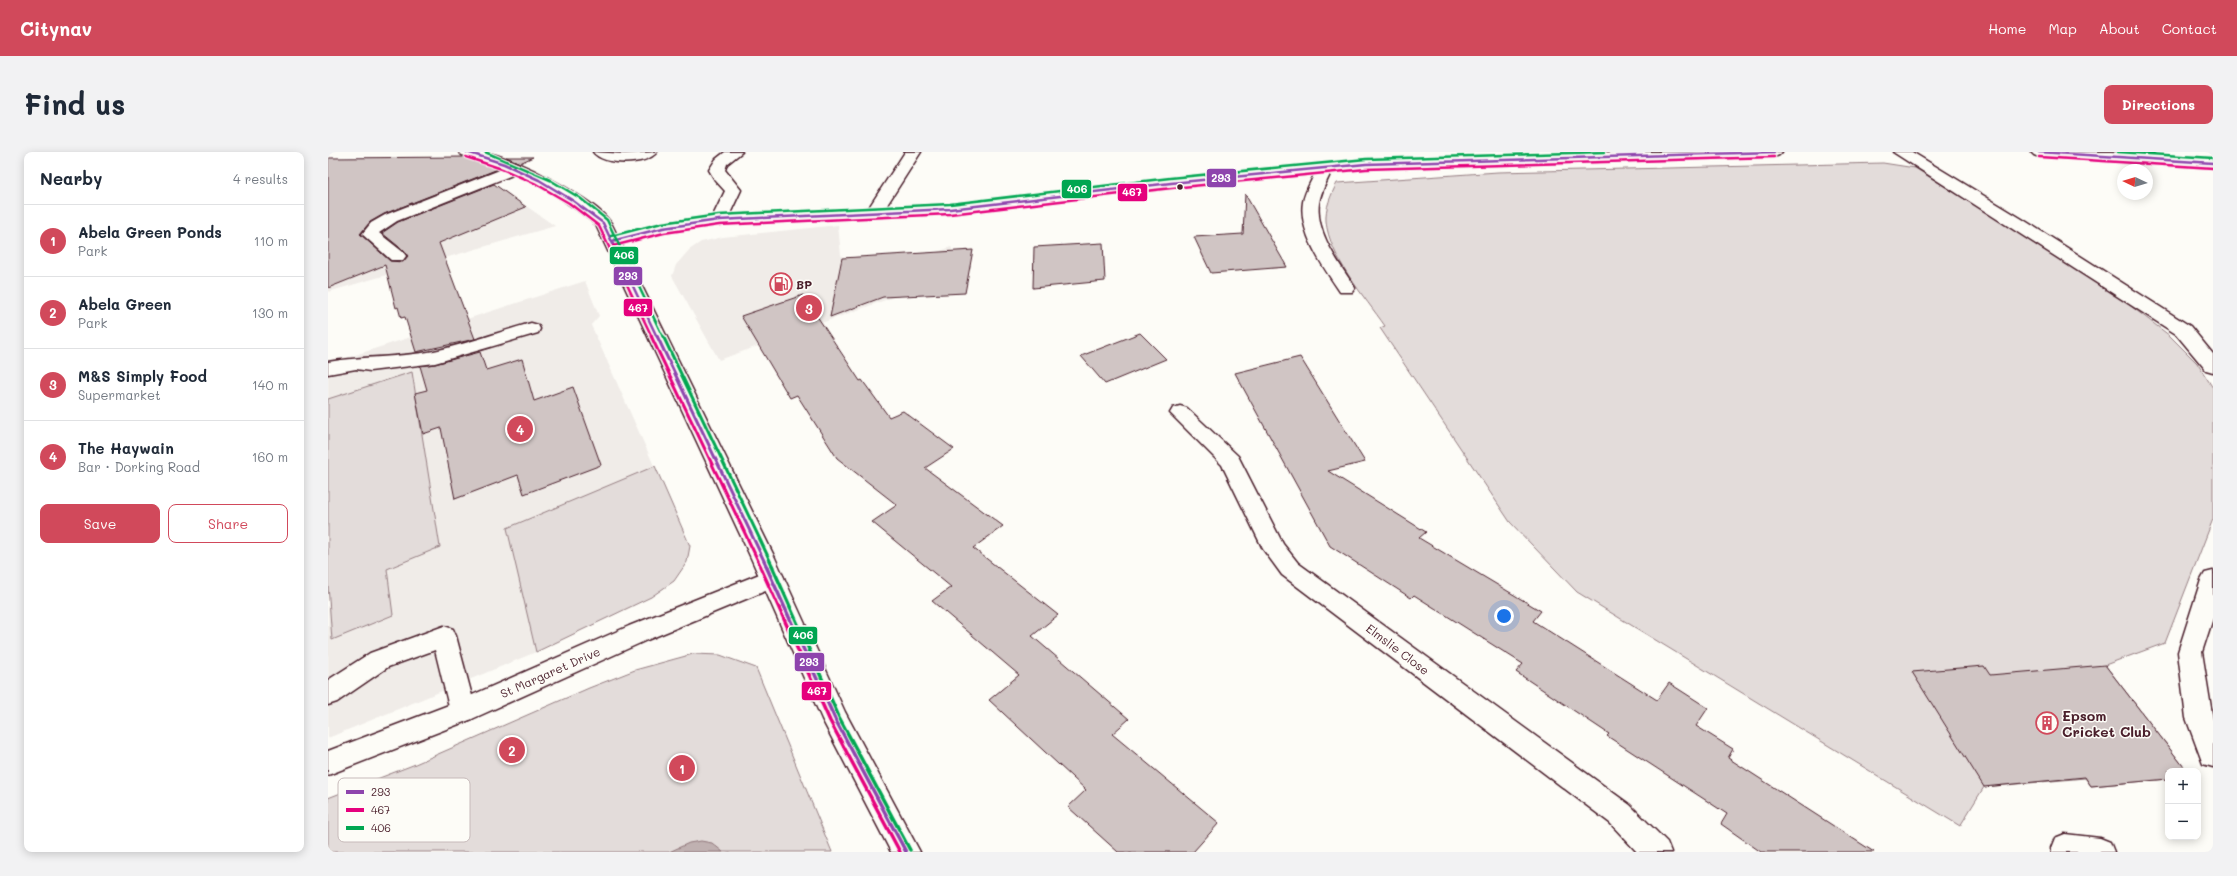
<!DOCTYPE html>
<meta charset="utf-8">
<style>
body{margin:0;font-family:Mali,sans-serif;background:#f2f2f3;color:#1f2937}
.controls{position:absolute;right:12px;bottom:12px;display:grid;overflow:hidden;border-radius:8px;box-shadow:0 2px 10px #0003}
.controls button{width:36px;height:36px;display:grid;place-items:center;padding:0;border:0;border-bottom:1px solid #e0e1e3;background:#fff;color:#1f2937;font:20px sans-serif}
.compass{position:absolute;left:1789px;top:12px;width:36px;height:36px;border-radius:50%;background:#fff;box-shadow:0 2px 10px #0003;rotate:274deg}
.you{position:absolute;left:1176px;top:464px;width:14px;height:14px;margin:-10px;border:3px solid #fff;border-radius:50%;background:#1a73e8;box-shadow:0 0 0 6px #1a73e833}
.badge{display:grid;place-items:center;width:26px;height:26px;border-radius:50%;background:#d1495b;color:#fff;font-size:13px;font-weight:700}
.pin{position:absolute;translate:-50% -50%;border:2px solid #fff;box-shadow:0 1px 4px #0006}
.list{margin:0;padding:0;list-style:none}
h2{display:flex;justify-content:space-between;align-items:center;height:52px;margin:0;padding:0 16px;font-size:17px}
h2 small{font-size:13px;font-weight:400;color:#747a83}
.list li{display:grid;grid-template-columns:26px 1fr auto;gap:12px;align-items:center;box-sizing:border-box;height:72px;padding:0 16px;border-top:1px solid #e0e1e3}
.list b{display:block;font-size:15px;white-space:nowrap}
.list p{margin:0;font-size:13px;white-space:nowrap;color:#747a83}
.list em{font-size:13px;font-style:normal;color:#747a83}
.actions{display:flex;gap:8px;padding:12px 16px}
.actions a{flex:1;padding:9px 0;border:1px solid #d1495b;border-radius:8px;text-align:center;font-size:14px;color:#d1495b}
.actions .main{background:#d1495b;color:#fff}
.map{position:relative;flex:none;width:1885px;height:700px;overflow:hidden;border-radius:8px}
header{display:flex;align-items:center;gap:24px;box-sizing:border-box;height:56px;padding:0 20px;background:#d1495b;color:#fff}
header strong{font-size:19px}
nav{display:flex;gap:22px;margin-inline-start:auto;font-size:14px}
.intro{display:flex;align-items:center;justify-content:space-between;box-sizing:border-box;height:96px;padding:0 24px}
h1{margin:0;font-size:28px}
.button{padding:10px 18px;border-radius:8px;background:#d1495b;color:#fff;font-size:14px;font-weight:700}
main{display:flex;gap:24px;padding:0 24px}
aside{flex:1;background:#fff;border-radius:8px;box-shadow:0 2px 10px #0003}
.map>svg:first-child{display:block}
</style>
<header>
<strong>Citynav</strong>
<nav><a>Home</a><a>Map</a><a>About</a><a>Contact</a></nav>
</header>
<div class="intro"><h1>Find us</h1><a class="button">Directions</a></div>
<main>
<aside>
<h2>Nearby<small>4 results</small></h2>
<ul class="list">
<li><span class="badge">1</span><div><b>Abela Green Ponds</b><p>Park</p></div><em>110 m</em></li>
<li><span class="badge">2</span><div><b>Abela Green</b><p>Park</p></div><em>130 m</em></li>
<li><span class="badge">3</span><div><b>M&amp;S Simply Food</b><p>Supermarket</p></div><em>140 m</em></li>
<li><span class="badge">4</span><div><b>The Haywain</b><p>Bar · Dorking Road</p></div><em>160 m</em></li>
</ul>
<div class="actions"><a class="main">Save</a><a>Share</a></div>
</aside>
<div class="map">
<svg width="1885" height="700" viewBox="0 0 1885 700">
<rect width="100%" height="100%" fill="#fdfcf7"/>
<filter id="ink" filterUnits="userSpaceOnUse"><feTurbulence type="fractalNoise" baseFrequency=".025" numOctaves="2"/><feDisplacementMap in="SourceGraphic" scale="8" xChannelSelector="R" yChannelSelector="G"/><feConvolveMatrix kernelMatrix="1 2 1 2 8 2 1 2 1" color-interpolation-filters="sRGB"/></filter>
<g filter="url(#ink)">
<g fill="#f0ece8">
<path d="M 156,25 L 227,74 L 0,140 L 0,71 L 100,44 Z"/>
<path d="M 510,73 L 513,103 L 528,129 L 623,95 L 624,97 L 610,129 L 391,208 L 344,124 L 348,113 L 361,98 L 373,90 L 395,85 Z"/>
<path d="M 257,129 L 271,164 L 263,173 L 362,394 L 359,410 L 346,429 L 323,445 L 208,500 L 0,586 L 0,208 L 21,205 Z"/>
</g>
<g fill="#e3dcda" stroke="#967e82">
<path d="M 1555,11 L 1587,16 L 1774,132 L 1842,184 L 1869,211 L 1885,236 L 1885,367 L 1837,491 L 1777,513 L 1859,619 L 1840,619 L 1840,627 L 1763,634 L 1757,626 L 1656,635 L 1632,674 L 1249,440 L 1182,370 L 1052,176 L 1057,174 C 1037,145 1001,105 998,69 C 997,56 1003,43 1009,31 L 1170,20 Z"/>
<path d="M 84,220 L 112,395 L 59,417 L 65,463 L 4,488 L 0,433 L 0,247 Z"/>
<path d="M 327,314 L 362,394 L 359,410 L 346,429 L 323,445 L 208,500 L 179,376 Z"/>
<path d="M 365,502 L 392,503 L 428,516 L 504,700 L 0,700 L 0,646 L 85,613 L 261,536 L 307,518 Z"/>
</g>
<path fill="#c0b1b1" stroke="#91777b" d="M 373,689 L 384,691 L 395,700 L 341,700 L 361,691 Z"/>
<g fill="#d0c5c4" stroke="#4a1f2b">
<path d="M 136,5 L 170,17 L 56,62 L 42,70 L 32,82 L 62,109 L 75,110 L 80,104 L 76,99 L 54,81 L 70,70 L 166,32 L 198,55 L 111,91 L 147,187 L 88,200 L 77,165 L 73,166 L 70,155 L 68,156 L 57,113 L 0,136 L 0,6 Z"/>
<path d="M 178,5 L 205,5 L 192,11 Z"/>
<path d="M 917,42 L 959,115 L 883,121 L 866,85 L 915,82 Z"/>
<path d="M 775,91 L 777,129 L 705,136 L 706,95 Z"/>
<path d="M 645,98 L 637,141 L 555,145 L 502,165 L 514,106 Z"/>
<path d="M 475,143 L 532,229 L 534,228 L 561,265 L 575,259 L 626,297 L 597,316 L 675,374 L 645,396 L 730,463 L 704,484 L 801,567 L 784,582 L 891,671 L 865,700 L 790,700 L 740,655 L 758,638 L 661,548 L 691,523 L 604,449 L 623,435 L 544,370 L 569,353 L 509,306 L 469,243 L 462,246 L 413,164 Z"/>
<path d="M 812,181 L 838,207 L 777,232 L 753,204 Z"/>
<path d="M 152,200 L 158,218 L 194,207 L 206,249 L 245,235 L 273,313 L 196,342 L 190,323 L 127,347 L 113,276 L 95,282 L 87,241 L 99,238 L 92,214 L 107,212 Z"/>
<path d="M 972,205 L 1037,310 L 1000,319 L 1098,380 L 1091,386 L 1213,459 L 1205,469 L 1329,548 L 1341,531 L 1380,556 L 1368,574 L 1405,597 L 1400,606 L 1546,700 L 1433,700 L 1393,672 L 1399,662 L 1279,584 L 1281,582 L 1188,520 L 1195,512 L 1086,443 L 1083,446 L 1002,394 L 907,221 Z"/>
<path d="M 1777,513 L 1859,619 L 1840,619 L 1840,627 L 1763,634 L 1757,625 L 1656,635 L 1584,520 L 1656,514 L 1662,523 Z"/>
</g>
<g fill="none" stroke-linecap="round" stroke-linejoin="round">
<g stroke="#4a1f2b" stroke-width="3">
<g id="lane">
<path d="M 265,0 L 297,2 L 329,0 C 319,14 275,14 265,0 Z"/>
<path d="M 397,0 L 414,0 L 399,12 L 397,18 L 413,38 L 399,68 L 397,71 L 385,71 L 383,68 L 397,39 L 387,28 L 381,18 L 388,7 Z"/>
<path d="M 1565,0 L 1584,0 L 1694,67 L 1862,174 L 1885,202 L 1885,220 L 1878,218 L 1848,182 Z"/>
<path d="M 997,11 L 1002,13 L 1005,16 C 1000,27 993,39 991,51 C 987,81 1012,112 1027,136 L 1024,140 L 1012,140 C 996,116 970,80 975,50 C 977,38 985,27 989,16 L 992,13 Z"/>
<path d="M 187,12 L 192,14 L 195,17 L 192,20 L 69,69 L 51,81 L 75,100 L 78,104 L 75,108 L 63,108 L 34,82 L 43,71 L 57,63 Z"/>
<path d="M 203,171 L 210,173 L 212,177 L 210,181 L 107,211 L 42,219 L 28,217 L 0,222 L 0,210 C 35,204 71,206 106,199 C 139,192 171,180 203,171 Z"/>
<path d="M 1885,419 L 1885,466 L 1874,500 L 1885,568 L 1885,615 L 1875,612 L 1858,566 L 1850,500 L 1873,428 L 1877,421 Z"/>
<path d="M 116,474 L 125,477 L 128,484 L 148,559 L 144,567 L 135,570 L 126,567 L 122,559 L 107,498 L 60,515 L 9,550 L 0,553 L 0,528 L 42,501 Z"/>
<path d="M 1737,682 L 1772,686 L 1782,690 L 1786,700 L 1724,700 L 1723,696 L 1727,686 Z"/>
</g>
</g>
<g stroke="#4a1f2b" stroke-width="3">
<g id="street">
<path d="M 577,0 L 593,0 L 557,56 L 622,52 L 843,26 L 1038,7 L 1292,0 L 1454,0 L 1451,3 L 1446,5 L 1038,17 L 843,36 L 622,62 L 391,73 L 335,81 L 284,94 L 278,93 L 276,89 L 278,85 L 335,71 L 391,63 L 540,57 Z"/>
<path d="M 1703,0 L 1783,0 L 1885,6 L 1885,16 L 1711,5 L 1706,3 Z"/>
<path d="M 852,254 L 859,256 L 910,304 L 955,392 L 970,411 L 1302,653 L 1339,690 L 1343,700 L 1309,700 L 1282,671 L 954,423 L 935,397 L 894,313 L 842,261 L 845,256 Z"/>
<path d="M 444,417 L 452,419 L 456,426 L 452,433 L 319,488 L 144,567 L 0,623 L 0,599 L 126,551 L 301,474 Z"/>
</g>
</g>
<g stroke="#4a1f2b" stroke-width="3">
<path id="highway" d="M 131,0 C 139,0 148,0 156,0 C 186,5 266,46 283,71 L 447,406 L 517,560 L 592,700 L 563,700 L 494,567 L 423,406 L 268,73 C 229,40 183,17 134,3 Z"/>
</g>
<use href="#lane" fill="#fdfcf7" fill-rule="evenodd"/>
<use href="#street" fill="#fdfcf7" fill-rule="evenodd"/>
<use href="#highway" fill="#fdfcf7" fill-rule="evenodd"/>
<g stroke="#fdfcf7" stroke-width="5">
<g id="bus-1-far2">
<path d="M 139,0 L 176,12 L 211,28 L 244,48 L 275,71 L 329,185"/>
<path d="M 1711,0 L 1885,11"/>
<path d="M 284,89 L 335,76 L 391,68 L 622,57 L 843,31 L 1038,12 L 1446,0"/>
</g>
</g>
<g stroke="#fdfcf7" stroke-width="6">
<path id="bus-1-far1" d="M 329,184 L 439,415"/>
</g>
<g stroke="#fdfcf7" stroke-width="6">
<path id="bus-1" d="M 438,414 L 507,567 L 578,700"/>
</g>
<g stroke="#fdfcf7" stroke-width="5">
<g id="bus-2-far2">
<path d="M 138,5 L 174,17 L 208,32 L 241,51 L 271,74 L 324,185"/>
<path d="M 1711,5 L 1885,16"/>
<path d="M 285,94 L 336,81 L 391,73 L 622,62 L 844,36 L 1038,17 L 1446,5"/>
</g>
</g>
<g stroke="#fdfcf7" stroke-width="6">
<path id="bus-2-far1" d="M 323,184 L 433,415"/>
</g>
<g stroke="#fdfcf7" stroke-width="6">
<path id="bus-2" d="M 432,414 L 502,569 L 572,700"/>
</g>
<g stroke="#fdfcf7" stroke-width="5">
<g id="bus-3-far2">
<path d="M 157,0 L 222,28 L 252,46 L 279,68 L 335,185"/>
<path d="M 1790,0 L 1885,6"/>
<path d="M 283,84 L 334,71 L 390,63 L 622,52 L 842,26 L 1038,7 L 1276,0"/>
</g>
</g>
<g stroke="#fdfcf7" stroke-width="6">
<path id="bus-3-far1" d="M 335,184 L 445,415"/>
</g>
<g stroke="#fdfcf7" stroke-width="6">
<path id="bus-3" d="M 444,414 L 511,565 L 582,698"/>
</g>
<use href="#bus-1-far2" stroke="#8e44ad" stroke-width="2.5"/>
<use href="#bus-1-far1" stroke="#8e44ad" stroke-width="3"/>
<use href="#bus-1" stroke="#8e44ad" stroke-width="3.5"/>
<use href="#bus-2-far2" stroke="#e5007d" stroke-width="2.5"/>
<use href="#bus-2-far1" stroke="#e5007d" stroke-width="3"/>
<use href="#bus-2" stroke="#e5007d" stroke-width="3.5"/>
<use href="#bus-3-far2" stroke="#00a651" stroke-width="2.5"/>
<use href="#bus-3-far1" stroke="#00a651" stroke-width="3"/>
<use href="#bus-3" stroke="#00a651" stroke-width="3.5"/>
</g>
</g>
<defs>
<g id="fuel-ring" transform="scale(1.15)"><circle r="9.5" fill="#fdfcf7" stroke="#d1495b" stroke-width="1.5"/><path d="M-5.5-6h7V0h2V4h1.3V-2.5L3-4.5l.8-.8L6-3V5H2.5V1h-1V6h-7ZM-4.2-4.7v3.2H.2V-4.7Z" fill="#d1495b"/></g>
<g id="building-ring" transform="scale(1.15)"><circle r="9.5" fill="#fdfcf7" stroke="#d1495b" stroke-width="1.5"/><path d="M-4-6H4V6H1V3H-1V6H-4ZM-2.5-4.3h1.7v1.8h-1.7ZM.8-4.3h1.7v1.8H.8ZM-2.5-1h1.7V.8h-1.7ZM.8-1h1.7V.8H.8Z" fill="#d1495b"/></g>
</defs>
<g fill-rule="evenodd">
<use href="#fuel-ring" x="453" y="132"/>
<use href="#building-ring" x="1719" y="571"/>
</g>
<circle fill="#4a1f2b" stroke="#fdfcf7" stroke-width="1.5" cx="852" cy="35" r="3.5"/>
<g text-anchor="middle" dominant-baseline="central" stroke-width="3" stroke-linejoin="round" paint-order="stroke">
<g font-size="12" font-weight="bold" fill="#4a1f2b" stroke="#fdfcf7" text-anchor="start">
<text x="468" y="132">BP</text>
</g>
<g font-size="12" fill="#4a1f2b" stroke="#fdfcf7">
<text transform="translate(1070 497) rotate(37)">Elmslie Close</text>
<text transform="translate(222 520) rotate(-24)">St Margaret Drive</text>
</g>
<g font-size="14" font-weight="bold" fill="#4a1f2b" stroke="#fdfcf7" text-anchor="start">
<text x="1734" y="563">Epsom<tspan x="1734" dy="16">Cricket Club</tspan></text>
</g>
</g>
<rect x="10" y="626" width="132" height="64" rx="6" fill="#fdfcf7" stroke="#c7baba" stroke-width="1"/>
<rect x="18" y="638" width="18" height="4" fill="#8e44ad"/>
<rect x="18" y="656" width="18" height="4" fill="#e5007d"/>
<rect x="18" y="674" width="18" height="4" fill="#00a651"/>
<g font-size="11" fill="#4a1f2b">
<text x="43" y="644">293</text>
<text x="43" y="662">467</text>
<text x="43" y="680">406</text>
</g>
<g stroke="#fdfcf7" stroke-width="1.5">
<rect x="878" y="16" width="31" height="20" rx="4" fill="#8e44ad"/>
<rect x="733" y="27" width="31" height="20" rx="4" fill="#00a651"/>
<rect x="789" y="31" width="31" height="19" rx="4" fill="#e5007d"/>
<rect x="281" y="94" width="30" height="19" rx="4" fill="#00a651"/>
<rect x="285" y="114" width="30" height="20" rx="4" fill="#8e44ad"/>
<rect x="295" y="146" width="30" height="19" rx="4" fill="#e5007d"/>
<rect x="460" y="474" width="30" height="19" rx="4" fill="#00a651"/>
<rect x="466" y="500" width="31" height="20" rx="4" fill="#8e44ad"/>
<rect x="473" y="529" width="31" height="20" rx="4" fill="#e5007d"/>
</g>
<g font-size="11" text-anchor="middle" font-weight="bold" fill="#fff">
<text x="893" y="30">293</text>
<text x="749" y="41">406</text>
<text x="804" y="44">467</text>
<text x="296" y="107">406</text>
<text x="300" y="128">293</text>
<text x="310" y="160">467</text>
<text x="475" y="487">406</text>
<text x="481" y="514">293</text>
<text x="489" y="543">467</text>
</g>
</svg>
<div class="controls">
<button>+</button>
<button>−</button>
</div>
<svg class="compass" viewBox="-18 -18 36 36"><path d="M0-13l5 13h-10z" fill="#e53935"/><path d="M0 13l5-13h-10z" fill="#747a83"/></svg>
<div class="you"></div>
<div class="pin badge" style="left:354px;top:616px">1</div>
<div class="pin badge" style="left:184px;top:598px">2</div>
<div class="pin badge" style="left:481px;top:156px">3</div>
<div class="pin badge" style="left:192px;top:277px">4</div>
</div>
</main>
